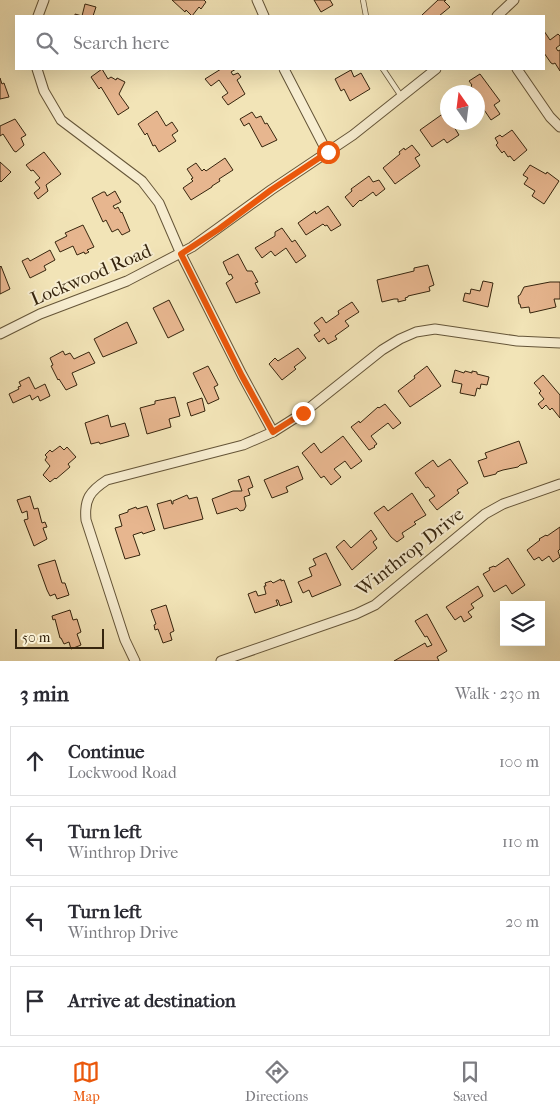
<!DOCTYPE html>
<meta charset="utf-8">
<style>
body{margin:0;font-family:"IM FELL French Canon",serif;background:#f7f7f7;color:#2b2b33}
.controls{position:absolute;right:15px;bottom:15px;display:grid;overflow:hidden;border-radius:0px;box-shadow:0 5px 20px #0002}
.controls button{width:45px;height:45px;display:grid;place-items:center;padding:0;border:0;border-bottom:1px solid #e1e1e2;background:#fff;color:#2b2b33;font:25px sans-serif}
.compass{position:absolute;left:440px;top:85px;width:45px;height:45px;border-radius:50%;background:#fff;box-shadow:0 5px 20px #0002;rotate:346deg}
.scale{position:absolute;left:15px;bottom:12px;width:89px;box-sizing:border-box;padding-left:5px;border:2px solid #36250e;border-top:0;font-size:14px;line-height:18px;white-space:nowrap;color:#36250e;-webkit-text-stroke:4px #f7edd0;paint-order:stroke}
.stop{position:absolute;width:15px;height:15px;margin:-11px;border:4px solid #ea580c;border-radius:50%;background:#fff}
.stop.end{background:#ea580c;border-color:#fff;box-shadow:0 1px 5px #0008}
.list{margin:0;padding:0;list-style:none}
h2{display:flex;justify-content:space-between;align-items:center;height:65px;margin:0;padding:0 20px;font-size:21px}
h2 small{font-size:16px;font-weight:400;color:#7c7c81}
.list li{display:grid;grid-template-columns:32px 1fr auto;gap:15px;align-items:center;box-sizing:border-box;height:70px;margin:0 10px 10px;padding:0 10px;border:1px solid #e1e1e2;border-radius:0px}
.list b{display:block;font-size:19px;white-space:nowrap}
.list p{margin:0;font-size:16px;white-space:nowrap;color:#7c7c81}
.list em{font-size:16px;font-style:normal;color:#7c7c81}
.icon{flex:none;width:28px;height:28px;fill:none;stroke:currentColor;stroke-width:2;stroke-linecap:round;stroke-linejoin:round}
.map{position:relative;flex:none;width:560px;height:661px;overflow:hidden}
.search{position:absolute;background:#fff;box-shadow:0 5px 20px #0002;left:15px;right:15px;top:15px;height:55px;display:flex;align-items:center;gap:12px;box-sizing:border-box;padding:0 18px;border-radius:0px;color:#7c7c81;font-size:19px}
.sheet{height:385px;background:#fff}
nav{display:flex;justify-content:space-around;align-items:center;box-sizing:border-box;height:70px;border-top:1px solid #e1e1e2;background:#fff;font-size:14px;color:#7c7c81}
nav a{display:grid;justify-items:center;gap:2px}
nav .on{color:#ea580c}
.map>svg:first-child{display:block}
</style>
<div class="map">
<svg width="560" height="661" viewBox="0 0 560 661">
<rect width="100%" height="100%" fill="#f2e4b7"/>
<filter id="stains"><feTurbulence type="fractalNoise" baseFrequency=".004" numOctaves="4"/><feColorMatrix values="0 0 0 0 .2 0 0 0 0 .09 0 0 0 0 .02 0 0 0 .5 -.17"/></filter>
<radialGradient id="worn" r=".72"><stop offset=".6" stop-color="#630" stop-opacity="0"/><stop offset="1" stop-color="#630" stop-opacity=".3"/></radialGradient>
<g fill="#e7b68f" stroke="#36250e">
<path d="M 172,0 L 204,0 L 206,2 L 201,9 L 199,7 L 192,16 L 186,10 L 185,12 Z"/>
<path d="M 314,0 L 330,0 L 333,5 L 321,12 Z"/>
<path d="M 438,0 L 446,0 L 444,1 L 450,7 L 439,16 L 423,16 L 422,15 Z"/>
<path d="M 85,4 L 96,7 L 93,16 L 75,16 L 75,14 L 82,16 Z"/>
<path d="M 544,31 L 550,40 L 558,34 L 560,36 L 560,45 L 556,48 L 558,51 L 560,50 L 560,71 L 555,63 L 553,64 L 551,63 L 544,53 Z"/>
<path d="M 102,69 L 108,79 L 111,77 L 116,80 L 117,78 L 125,82 L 119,94 L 129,108 L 118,115 L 101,87 L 99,89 L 91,77 Z"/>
<path d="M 221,69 L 236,69 L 231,72 L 233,75 L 238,73 L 241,77 L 237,80 L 245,94 L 228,105 L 222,97 L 228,93 L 219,80 L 211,86 L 205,79 Z"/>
<path d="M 351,70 L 354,77 L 361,73 L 370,89 L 350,101 L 344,89 L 341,91 L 335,79 Z"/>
<path d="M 480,74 L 500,101 L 494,105 L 500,114 L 491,120 L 478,101 L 480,98 L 478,92 L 475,92 L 471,86 L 472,85 L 469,81 Z"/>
<path d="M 0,78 L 2,84 L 4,83 L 9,97 L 0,99 Z"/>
<path d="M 157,111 L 166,126 L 172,122 L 178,131 L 172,135 L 176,141 L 159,152 L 155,145 L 153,146 L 147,133 L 145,135 L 138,124 Z"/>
<path d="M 252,112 L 256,118 L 261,116 L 265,124 L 267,123 L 277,140 L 262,147 L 249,123 L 244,126 L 240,119 Z"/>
<path d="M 444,113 L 448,118 L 448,122 L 451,122 L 459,135 L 447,143 L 444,139 L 432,147 L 420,130 Z"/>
<path d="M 15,119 L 26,135 L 21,138 L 24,145 L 16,152 L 14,151 L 3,134 L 0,136 L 0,126 Z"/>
<path d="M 512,130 L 527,150 L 514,161 L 510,156 L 508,157 L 504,151 L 502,153 L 496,145 L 498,143 L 495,138 L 500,135 L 502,137 Z"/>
<path d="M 412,145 L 420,155 L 415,158 L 420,166 L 395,184 L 383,168 L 400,154 L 399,152 L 404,148 L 405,150 Z"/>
<path d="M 44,152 L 61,174 L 46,185 L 48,191 L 38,199 L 34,193 L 40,188 L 35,182 L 40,178 L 33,170 L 31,171 L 26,165 Z"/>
<path d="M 225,158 L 233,170 L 219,179 L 220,181 L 212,186 L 212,187 L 191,200 L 183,188 L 193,181 L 191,179 L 193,178 L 187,169 L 196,163 L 202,171 L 204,169 L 206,171 Z"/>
<path d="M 0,162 L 11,172 L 1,182 L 0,181 Z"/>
<path d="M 530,165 L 546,174 L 547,172 L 559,181 L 544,204 L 532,196 L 535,191 L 524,184 L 528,178 L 523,175 Z"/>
<path d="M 369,176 L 373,182 L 379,180 L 385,189 L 376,196 L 373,192 L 361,201 L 360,200 L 353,207 L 345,197 L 352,191 L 351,189 Z"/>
<path d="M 115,191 L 121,202 L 113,206 L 115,209 L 118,207 L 121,213 L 122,212 L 130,231 L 122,235 L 118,229 L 112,232 L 106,220 L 103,222 L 92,198 L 103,192 L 105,192 L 107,196 Z"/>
<path d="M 328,206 L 341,225 L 331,231 L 327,225 L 325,226 L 323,224 L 306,235 L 298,223 L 315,211 L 316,214 Z"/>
<path d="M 83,225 L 94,247 L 87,250 L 89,252 L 85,254 L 84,252 L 77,255 L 73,246 L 60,252 L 55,242 L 67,236 L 65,233 Z"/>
<path d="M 282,228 L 292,242 L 295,240 L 306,256 L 296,263 L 286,248 L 275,256 L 271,251 L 262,258 L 255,248 L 275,236 L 275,232 Z"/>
<path d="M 50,250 L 55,260 L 44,266 L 46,270 L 30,278 L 22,261 L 28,258 L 30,261 Z"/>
<path d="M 238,254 L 247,271 L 252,271 L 258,282 L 255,283 L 260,293 L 236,303 L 226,283 L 233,278 L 231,274 L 229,275 L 223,262 Z"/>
<path d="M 428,265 L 434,285 L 429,287 L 430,291 L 408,296 L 408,297 L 405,298 L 406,300 L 398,302 L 398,299 L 394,299 L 382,302 L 377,280 L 414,271 L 414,268 Z"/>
<path d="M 1,266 L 10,289 L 0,294 L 0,267 Z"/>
<path d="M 483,281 L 493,283 L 488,307 L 463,301 L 465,293 L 470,294 L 471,289 L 480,291 Z"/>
<path d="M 550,282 L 560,282 L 560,299 L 554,299 L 556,307 L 530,313 L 529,307 L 521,308 L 520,304 L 519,304 L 518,296 L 520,295 L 524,287 Z"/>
<path d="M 169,300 L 184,330 L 168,338 L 153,308 Z"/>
<path d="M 352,302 L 359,312 L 345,321 L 349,326 L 335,336 L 337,339 L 328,344 L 324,338 L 319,342 L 314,335 L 320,331 L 314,323 L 322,317 L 326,323 L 339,314 L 338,311 Z"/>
<path d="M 127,322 L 137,343 L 103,357 L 94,339 Z"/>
<path d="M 298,348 L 306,358 L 294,367 L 296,369 L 282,380 L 269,364 L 275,358 L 278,361 Z"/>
<path d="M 63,351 L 65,355 L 70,353 L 74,359 L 89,352 L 95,363 L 72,373 L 77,385 L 66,390 L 59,379 L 58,380 L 51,366 L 53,365 L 50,358 Z"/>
<path d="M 208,366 L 217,383 L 218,385 L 214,387 L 219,399 L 208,404 L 193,373 Z"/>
<path d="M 427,366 L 441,386 L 410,407 L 398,391 L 415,378 L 414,376 Z"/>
<path d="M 455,370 L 464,373 L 465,371 L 472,373 L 472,371 L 477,372 L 477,374 L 489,377 L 487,385 L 481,384 L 480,389 L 477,388 L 475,396 L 460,393 L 462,384 L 452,382 Z"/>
<path d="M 543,375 L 560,395 L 560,418 L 552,408 L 550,410 L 546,405 L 542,409 L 538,404 L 544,399 L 539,393 L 541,391 L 534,383 Z"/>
<path d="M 29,377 L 35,389 L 45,384 L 50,396 L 40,401 L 38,396 L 32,400 L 30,395 L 13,403 L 9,394 L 19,389 L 18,387 L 21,386 L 19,382 Z"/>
<path d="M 175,397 L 180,416 L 169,419 L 171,427 L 147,434 L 140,408 L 155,404 L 155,401 Z"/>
<path d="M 202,398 L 205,411 L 191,416 L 187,403 Z"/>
<path d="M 385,404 L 401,423 L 393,429 L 388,423 L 371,436 L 377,444 L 374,446 L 375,447 L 369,450 L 351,427 L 359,421 L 360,423 L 378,407 L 379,408 Z"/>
<path d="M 108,415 L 111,427 L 125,423 L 129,436 L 100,444 L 99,442 L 91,444 L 85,423 Z"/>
<path d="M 343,436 L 362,461 L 351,469 L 345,461 L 334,469 L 341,477 L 331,485 L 324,476 L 321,478 L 302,453 L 314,443 L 321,453 Z"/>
<path d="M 519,441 L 527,463 L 520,465 L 518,467 L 503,470 L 497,472 L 496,474 L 484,477 L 478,461 L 487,458 L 485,453 Z"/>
<path d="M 60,446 L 64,450 L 67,447 L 76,457 L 68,464 L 70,467 L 56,479 L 55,478 L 50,482 L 43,475 L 50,466 L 45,460 L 47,457 L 45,455 L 50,450 L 52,452 Z"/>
<path d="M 450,459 L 468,483 L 457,490 L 459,493 L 437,510 L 429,500 L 435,496 L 428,487 L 426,488 L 415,473 L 433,460 L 438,467 Z"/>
<path d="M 298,466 L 303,479 L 286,487 L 288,492 L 272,498 L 264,480 Z"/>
<path d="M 249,476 L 253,487 L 248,489 L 250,495 L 244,497 L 246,506 L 244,510 L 240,511 L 237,508 L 217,514 L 212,499 L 233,491 L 242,491 L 238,480 Z"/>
<path d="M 412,493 L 426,515 L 414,522 L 416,524 L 402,533 L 404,537 L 397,542 L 391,537 L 374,513 L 384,506 L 388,511 Z"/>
<path d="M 187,495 L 189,499 L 197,497 L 203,519 L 164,529 L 157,504 L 171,500 L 172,504 L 173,504 L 173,501 Z"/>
<path d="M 30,496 L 34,509 L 38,508 L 42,523 L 45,522 L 47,527 L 43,528 L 47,539 L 34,546 L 24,520 L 28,519 L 27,511 L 22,513 L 17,500 Z"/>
<path d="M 147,506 L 155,530 L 143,534 L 142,532 L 133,535 L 140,555 L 125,559 L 115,528 L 122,526 L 119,515 L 128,512 L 128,510 L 136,507 L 137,509 Z"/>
<path d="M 560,527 L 560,549 L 558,551 L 560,557 L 553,562 L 549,556 L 542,561 L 539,557 L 534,560 L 527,550 L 540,540 L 539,539 L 546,535 L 547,536 Z"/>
<path d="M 371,530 L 377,539 L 373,542 L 377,548 L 352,570 L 336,547 L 344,540 L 351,548 Z"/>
<path d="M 326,553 L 341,585 L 312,597 L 309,590 L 303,593 L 298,582 L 312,576 L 309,568 L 316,565 L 313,559 Z"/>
<path d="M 508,558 L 525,585 L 512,594 L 506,585 L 494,592 L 483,574 L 490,570 L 489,568 L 494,566 L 495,567 Z"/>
<path d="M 55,560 L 62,583 L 65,583 L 69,595 L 57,599 L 55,594 L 50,596 L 47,590 L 38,565 Z"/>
<path d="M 281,579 L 281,581 L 284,580 L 292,602 L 280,606 L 278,600 L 276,600 L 278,605 L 255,613 L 248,594 L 256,591 L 258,596 L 266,594 L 264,586 L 266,586 L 265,583 L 271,581 L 273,583 Z"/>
<path d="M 478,586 L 483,596 L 471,604 L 474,608 L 468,612 L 472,617 L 464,622 L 461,616 L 455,620 L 446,607 Z"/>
<path d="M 166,605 L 174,631 L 170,633 L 172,640 L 163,643 L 158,629 L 155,630 L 154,625 L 156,624 L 151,610 Z"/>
<path d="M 70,610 L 73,620 L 77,619 L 81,632 L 77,634 L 81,645 L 71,649 L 69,642 L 64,644 L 61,638 L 60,638 L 55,619 L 53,620 L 52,616 Z"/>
<path d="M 427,614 L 447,651 L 437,657 L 439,661 L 394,661 L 425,643 L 427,647 L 432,645 L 427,636 L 425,637 L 415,621 Z"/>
</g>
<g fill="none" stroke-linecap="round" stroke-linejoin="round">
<g stroke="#655538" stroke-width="6">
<g id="service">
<path d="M 363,0 L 366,16"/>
<path d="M 383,69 L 401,96"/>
</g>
</g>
<g stroke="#655538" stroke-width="11">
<g id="minor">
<path d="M 257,0 L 264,16"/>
<path d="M 38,16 L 44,0"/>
<path d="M 497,16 L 514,0"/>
<path d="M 37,69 L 44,91 L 61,120 L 142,181 L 159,203 L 181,254 L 242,375 L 273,432"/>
<path d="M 284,69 L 327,152"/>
<path d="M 517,69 L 550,117 L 560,127"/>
<path d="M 0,334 L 40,314 L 127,281 L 192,247 L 271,190 L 353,135 L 436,69"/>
<path d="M 135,661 L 125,640 L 86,520 C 84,499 90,491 107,480 L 243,445 L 273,432 L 303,413 L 382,350 L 400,339 L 416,332 L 435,329 L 517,341 L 560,343"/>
<path d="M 221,661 L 356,614 L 375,605 L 485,514 L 503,504 L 560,484"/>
</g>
</g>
<use href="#service" stroke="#f7edd0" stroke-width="4.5"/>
<use href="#minor" stroke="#f7edd0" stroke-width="9"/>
</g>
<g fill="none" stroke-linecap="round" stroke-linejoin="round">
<path stroke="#ea580c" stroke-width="6" d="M 303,413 L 273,432 L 242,376 L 181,254 L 219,229 L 271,190 L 328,152"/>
</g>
<g text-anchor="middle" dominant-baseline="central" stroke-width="4" stroke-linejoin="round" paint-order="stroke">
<g font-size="19" fill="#36250e" stroke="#f7edd0">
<text transform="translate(91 275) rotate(-23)">Lockwood Road</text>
<text transform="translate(410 552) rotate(-38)">Winthrop Drive</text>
</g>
</g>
<rect width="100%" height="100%" filter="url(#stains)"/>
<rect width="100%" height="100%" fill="url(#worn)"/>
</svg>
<div class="controls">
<button><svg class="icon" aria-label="layers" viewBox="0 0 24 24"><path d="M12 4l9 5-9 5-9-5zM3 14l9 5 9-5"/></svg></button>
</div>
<svg class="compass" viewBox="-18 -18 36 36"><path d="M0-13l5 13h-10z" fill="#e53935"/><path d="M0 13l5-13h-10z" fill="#7c7c81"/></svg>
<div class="scale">50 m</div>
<div class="stop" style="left:328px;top:152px"></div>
<div class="stop end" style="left:303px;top:413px"></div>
<div class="search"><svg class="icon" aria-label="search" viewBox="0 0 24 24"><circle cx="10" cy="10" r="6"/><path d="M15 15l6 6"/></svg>Search here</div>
</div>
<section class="sheet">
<h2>3 min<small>Walk · 230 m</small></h2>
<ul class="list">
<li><svg class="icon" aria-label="ahead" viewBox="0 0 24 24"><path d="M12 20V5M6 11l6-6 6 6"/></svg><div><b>Continue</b><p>Lockwood Road</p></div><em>100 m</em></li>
<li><svg class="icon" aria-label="left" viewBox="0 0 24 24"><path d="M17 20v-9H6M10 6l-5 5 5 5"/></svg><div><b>Turn left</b><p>Winthrop Drive</p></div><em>110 m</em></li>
<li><svg class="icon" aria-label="left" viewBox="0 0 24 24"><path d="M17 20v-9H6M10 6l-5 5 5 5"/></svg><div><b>Turn left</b><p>Winthrop Drive</p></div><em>20 m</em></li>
<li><svg class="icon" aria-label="arrive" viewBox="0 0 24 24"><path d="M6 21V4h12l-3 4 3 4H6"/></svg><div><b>Arrive at destination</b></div></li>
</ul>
</section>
<nav>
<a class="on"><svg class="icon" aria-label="map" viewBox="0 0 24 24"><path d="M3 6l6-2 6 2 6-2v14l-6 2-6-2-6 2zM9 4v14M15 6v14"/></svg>Map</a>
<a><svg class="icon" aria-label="directions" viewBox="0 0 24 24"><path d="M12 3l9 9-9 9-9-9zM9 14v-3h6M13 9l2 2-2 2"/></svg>Directions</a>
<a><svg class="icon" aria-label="saved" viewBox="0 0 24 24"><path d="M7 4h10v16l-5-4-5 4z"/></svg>Saved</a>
</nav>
